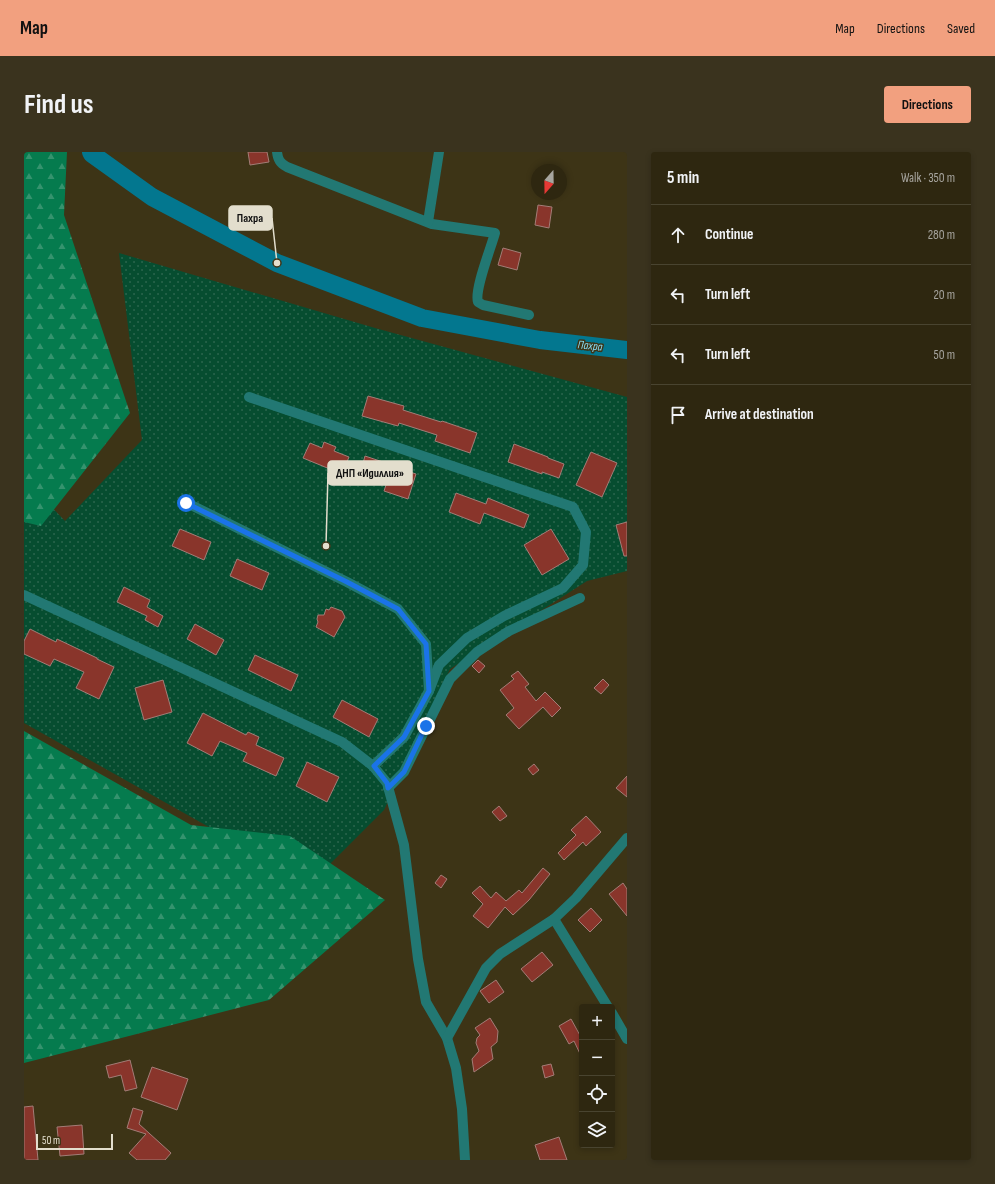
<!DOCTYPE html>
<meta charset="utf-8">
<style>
body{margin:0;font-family:"Sofia Sans Condensed",sans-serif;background:#3a331e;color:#f1f3f6}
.controls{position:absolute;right:12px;bottom:12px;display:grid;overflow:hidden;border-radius:4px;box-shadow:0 2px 6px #0003}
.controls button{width:36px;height:36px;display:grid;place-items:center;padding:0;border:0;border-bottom:1px solid #494430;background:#2e2710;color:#f1f3f6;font:20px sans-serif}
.compass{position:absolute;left:507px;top:12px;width:36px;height:36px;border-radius:50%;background:#2e2710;box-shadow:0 2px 6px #0003;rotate:200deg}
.scale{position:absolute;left:12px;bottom:10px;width:77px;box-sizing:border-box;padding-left:4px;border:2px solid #e3decd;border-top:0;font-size:11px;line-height:14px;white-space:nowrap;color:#e3decd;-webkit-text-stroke:3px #3d3416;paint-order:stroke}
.stop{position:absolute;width:12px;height:12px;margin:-9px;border:3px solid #1a73e8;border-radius:50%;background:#fff}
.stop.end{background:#1a73e8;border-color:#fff;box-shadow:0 1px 4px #0008}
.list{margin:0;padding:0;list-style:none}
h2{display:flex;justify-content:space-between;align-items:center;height:52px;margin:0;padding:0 16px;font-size:17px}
h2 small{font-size:13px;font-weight:400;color:#a7a59f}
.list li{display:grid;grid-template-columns:26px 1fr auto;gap:12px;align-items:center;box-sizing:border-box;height:60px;padding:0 16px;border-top:1px solid #494430}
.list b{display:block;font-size:15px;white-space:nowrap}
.list em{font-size:13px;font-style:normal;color:#a7a59f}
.icon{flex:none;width:22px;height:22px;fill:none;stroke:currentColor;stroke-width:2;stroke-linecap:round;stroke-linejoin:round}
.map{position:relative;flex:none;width:603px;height:1008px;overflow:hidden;border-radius:4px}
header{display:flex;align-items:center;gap:24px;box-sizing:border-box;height:56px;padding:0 20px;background:#f2a07f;color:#111}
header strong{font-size:19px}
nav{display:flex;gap:22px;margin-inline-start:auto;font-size:14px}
.intro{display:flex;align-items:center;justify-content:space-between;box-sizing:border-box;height:96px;padding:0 24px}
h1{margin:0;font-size:28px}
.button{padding:10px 18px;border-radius:4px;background:#f2a07f;color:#111;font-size:14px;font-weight:700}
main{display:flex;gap:24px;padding:0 24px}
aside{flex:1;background:#2e2710;border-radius:4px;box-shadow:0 2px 6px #0003}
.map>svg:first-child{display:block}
</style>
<header>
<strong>Map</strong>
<nav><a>Map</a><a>Directions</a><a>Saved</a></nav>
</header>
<div class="intro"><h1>Find us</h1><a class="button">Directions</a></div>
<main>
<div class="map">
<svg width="603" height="1008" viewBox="0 0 603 1008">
<defs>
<pattern id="grass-dots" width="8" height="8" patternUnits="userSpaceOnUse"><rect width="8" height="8" fill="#064d30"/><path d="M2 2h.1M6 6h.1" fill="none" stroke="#2a664d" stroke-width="1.8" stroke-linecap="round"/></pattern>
<pattern id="forest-firs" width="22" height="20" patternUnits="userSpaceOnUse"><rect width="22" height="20" fill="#057b4e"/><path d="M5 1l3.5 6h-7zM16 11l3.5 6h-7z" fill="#35936e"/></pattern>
</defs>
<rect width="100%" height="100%" fill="#3d3416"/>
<path fill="url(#grass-dots)" d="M 95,101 L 351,176 L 603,245 L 603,419 L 563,429 L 426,517 L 360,658 L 286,732 L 0,571 L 0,326 L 41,369 L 118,288 Z"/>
<g fill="url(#forest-firs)">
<path d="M 0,0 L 43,0 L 40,63 L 106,261 L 17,374 L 0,370 Z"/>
<path d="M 0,579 L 167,673 L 266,684 L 361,748 L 245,848 L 0,911 Z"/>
</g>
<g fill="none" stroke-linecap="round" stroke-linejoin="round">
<path stroke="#03778f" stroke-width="18" d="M 67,0 L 68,2 L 128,45 L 253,111 L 398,166 L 516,188 L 603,198"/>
</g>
<g fill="#89352b" stroke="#a37d77">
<path d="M 224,0 L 243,0 L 245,10 L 226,13 Z"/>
<path d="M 514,53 L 528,55 L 525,76 L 511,73 Z"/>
<path d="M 479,96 L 497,101 L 493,118 L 474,113 Z"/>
<path d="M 344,244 L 380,254 L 379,258 L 417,270 L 418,269 L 453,281 L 446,301 L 411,289 L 413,283 L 375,271 L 374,274 L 338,264 Z"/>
<path d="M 300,290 L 312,295 L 310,299 L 325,305 L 318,322 L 279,306 L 286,291 L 298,296 Z"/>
<path d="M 490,292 L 524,305 L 524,306 L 540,312 L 535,326 L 518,320 L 518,322 L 484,310 Z"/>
<path d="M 567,300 L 593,311 L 578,345 L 552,333 Z"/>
<path d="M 341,304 L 359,310 L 358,315 L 376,321 L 377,317 L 392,322 L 384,347 L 360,339 L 364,327 L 337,318 Z"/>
<path d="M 432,341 L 462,352 L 464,346 L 505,363 L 500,376 L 460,361 L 456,372 L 425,360 Z"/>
<path d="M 603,370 L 603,404 L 600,404 L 592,373 Z"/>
<path d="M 156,377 L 187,390 L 180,408 L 148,394 Z"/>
<path d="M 527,377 L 545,407 L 518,423 L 500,393 Z"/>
<path d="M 213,407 L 245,421 L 238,438 L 206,424 Z"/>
<path d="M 100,435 L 126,448 L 123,455 L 139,464 L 134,475 L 121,468 L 123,464 L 93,450 Z"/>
<path d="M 307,455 L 318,459 L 321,465 L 310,485 L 292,475 L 294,470 L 293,467 L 294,463 L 300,463 L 302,457 L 305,458 Z"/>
<path d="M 171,472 L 200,488 L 192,503 L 163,487 Z"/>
<path d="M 6,477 L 32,490 L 33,487 L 73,506 L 73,507 L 90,515 L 75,547 L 52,536 L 60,520 L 30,507 L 26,514 L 0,502 L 0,489 Z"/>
<path d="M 231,503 L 274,523 L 267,539 L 224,518 Z"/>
<path d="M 454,508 L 461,514 L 455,521 L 448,514 Z"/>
<path d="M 494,519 L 505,532 L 501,535 L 512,549 L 521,540 L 537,556 L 528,565 L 519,555 L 495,577 L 482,563 L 490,556 L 476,538 L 490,527 L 487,524 Z"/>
<path d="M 579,527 L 585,533 L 577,542 L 570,536 Z"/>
<path d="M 139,528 L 148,560 L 120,568 L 111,536 Z"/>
<path d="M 318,548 L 354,567 L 345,585 L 309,565 Z"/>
<path d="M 179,561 L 222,583 L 224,580 L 235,585 L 232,593 L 260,606 L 252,624 L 219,609 L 223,601 L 196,589 L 188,604 L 163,591 Z"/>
<path d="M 283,610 L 315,625 L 303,650 L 272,634 Z"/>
<path d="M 510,612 L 515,618 L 509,623 L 504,617 Z"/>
<path d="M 603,624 L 603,645 L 592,636 Z"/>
<path d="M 475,654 L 483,664 L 476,669 L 468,660 Z"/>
<path d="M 562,664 L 577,680 L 562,694 L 559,690 L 540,708 L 534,701 L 552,683 L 547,678 Z"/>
<path d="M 519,716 L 526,722 L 505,748 L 489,763 L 481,755 L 464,776 L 449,764 L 459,752 L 448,741 L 456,734 L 467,746 L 472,740 L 482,749 L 495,738 L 498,741 Z"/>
<path d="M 417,723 L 423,727 L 417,736 L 411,731 Z"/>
<path d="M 599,731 L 603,737 L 603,764 L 585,742 Z"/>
<path d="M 567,756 L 578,768 L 566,780 L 554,768 Z"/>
<path d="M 518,800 L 529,813 L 508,830 L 497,817 Z"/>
<path d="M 472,828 L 480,840 L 465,851 L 456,839 Z"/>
<path d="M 466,866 L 474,879 L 473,890 L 467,895 L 469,907 L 450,920 L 448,907 L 455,899 L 452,891 L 453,886 L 456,883 L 451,876 Z"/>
<path d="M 547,867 L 558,887 L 558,906 L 550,889 L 545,892 L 535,874 Z"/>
<path d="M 106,908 L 113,936 L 101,939 L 97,923 L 85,926 L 82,914 Z"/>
<path d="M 527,912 L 530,923 L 521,926 L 518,914 Z"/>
<path d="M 128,915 L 164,927 L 153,958 L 117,945 Z"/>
<path d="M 9,954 L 14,1008 L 0,1008 L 0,955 Z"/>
<path d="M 109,956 L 119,959 L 115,972 L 147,1001 L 141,1008 L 113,1008 L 105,1001 L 122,982 L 103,976 Z"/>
<path d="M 58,973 L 60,1002 L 36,1004 L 33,975 Z"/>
<path d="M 535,985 L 543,1008 L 516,1008 L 511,993 Z"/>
</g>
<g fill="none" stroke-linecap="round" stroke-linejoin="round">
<g stroke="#227873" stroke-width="10">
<path d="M 253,0 C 254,8 256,11 263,15 L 408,72 L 471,81 C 467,96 450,138 454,150 L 459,153 L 505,163"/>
<path d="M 404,70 L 415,0"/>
<path d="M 225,245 L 549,355 L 562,380 L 559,413 L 539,436 L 480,464 L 443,486 L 415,513 L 405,539"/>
<path d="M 163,351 L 323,430 L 374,457 L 402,492 L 405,539 L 380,585 L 349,614"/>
<path d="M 0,443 L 318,590 L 349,614 L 363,631 L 380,693 L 394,807 L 402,850 L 423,886 L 432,916 L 438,957 L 441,1008"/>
<path d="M 364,636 L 380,620 L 426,527 L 453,500 L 485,479 L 556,446"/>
<path d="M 530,767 L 584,855"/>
<path d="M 588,861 L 603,887"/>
<path d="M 423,886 L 462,816 L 476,802 L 530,767 L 552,746 L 603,686"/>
</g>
</g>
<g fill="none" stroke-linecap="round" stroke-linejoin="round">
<path stroke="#1a73e8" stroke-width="5" d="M 162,351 L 323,430 L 374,457 L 402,492 L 405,539 L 380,585 L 350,614 L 363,631 L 364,636 L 380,620 L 402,574"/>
</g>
<g text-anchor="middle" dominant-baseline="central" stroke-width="3" stroke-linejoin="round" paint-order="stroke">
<g font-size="12" font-style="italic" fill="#88dcf5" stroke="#3d3416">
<text transform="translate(566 194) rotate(6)">Пахра</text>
</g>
</g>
<path fill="none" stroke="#e3decd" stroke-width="1.5" d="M253 111L248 66M302 394L304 321"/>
<g fill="#e3decd" stroke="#3d3416" stroke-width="1.5">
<circle cx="253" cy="111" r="4"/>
<circle cx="302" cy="394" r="4"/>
</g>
<g fill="#e3decd" stroke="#e3decd" stroke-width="1.5">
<rect x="205" y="54" width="43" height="24" rx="4"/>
<rect x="304" y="309" width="84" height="24" rx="4"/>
</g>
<g font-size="12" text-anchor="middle" font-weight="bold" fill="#111">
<text x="226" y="70">Пахра</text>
<text x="346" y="325">ДНП «Идиллия»</text>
</g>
</svg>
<div class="controls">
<button>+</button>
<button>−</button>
<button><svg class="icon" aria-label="locate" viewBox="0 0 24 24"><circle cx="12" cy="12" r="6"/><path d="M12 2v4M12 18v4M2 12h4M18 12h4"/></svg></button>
<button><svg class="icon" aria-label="layers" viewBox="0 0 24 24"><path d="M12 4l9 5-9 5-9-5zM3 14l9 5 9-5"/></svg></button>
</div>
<svg class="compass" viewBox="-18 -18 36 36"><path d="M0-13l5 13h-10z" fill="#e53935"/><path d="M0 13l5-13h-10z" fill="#a7a59f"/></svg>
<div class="scale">50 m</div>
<div class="stop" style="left:162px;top:351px"></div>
<div class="stop end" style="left:402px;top:574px"></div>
</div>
<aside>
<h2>5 min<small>Walk · 350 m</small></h2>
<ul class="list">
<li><svg class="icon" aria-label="ahead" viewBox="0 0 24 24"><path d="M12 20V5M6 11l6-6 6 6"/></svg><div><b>Continue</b></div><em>280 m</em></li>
<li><svg class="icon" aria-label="left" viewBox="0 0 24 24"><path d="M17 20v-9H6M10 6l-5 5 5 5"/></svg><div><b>Turn left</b></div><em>20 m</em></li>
<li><svg class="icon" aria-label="left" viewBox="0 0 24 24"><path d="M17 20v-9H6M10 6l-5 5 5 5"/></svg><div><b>Turn left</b></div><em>50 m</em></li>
<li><svg class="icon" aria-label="arrive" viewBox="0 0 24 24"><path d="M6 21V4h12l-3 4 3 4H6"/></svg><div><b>Arrive at destination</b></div></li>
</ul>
</aside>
</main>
